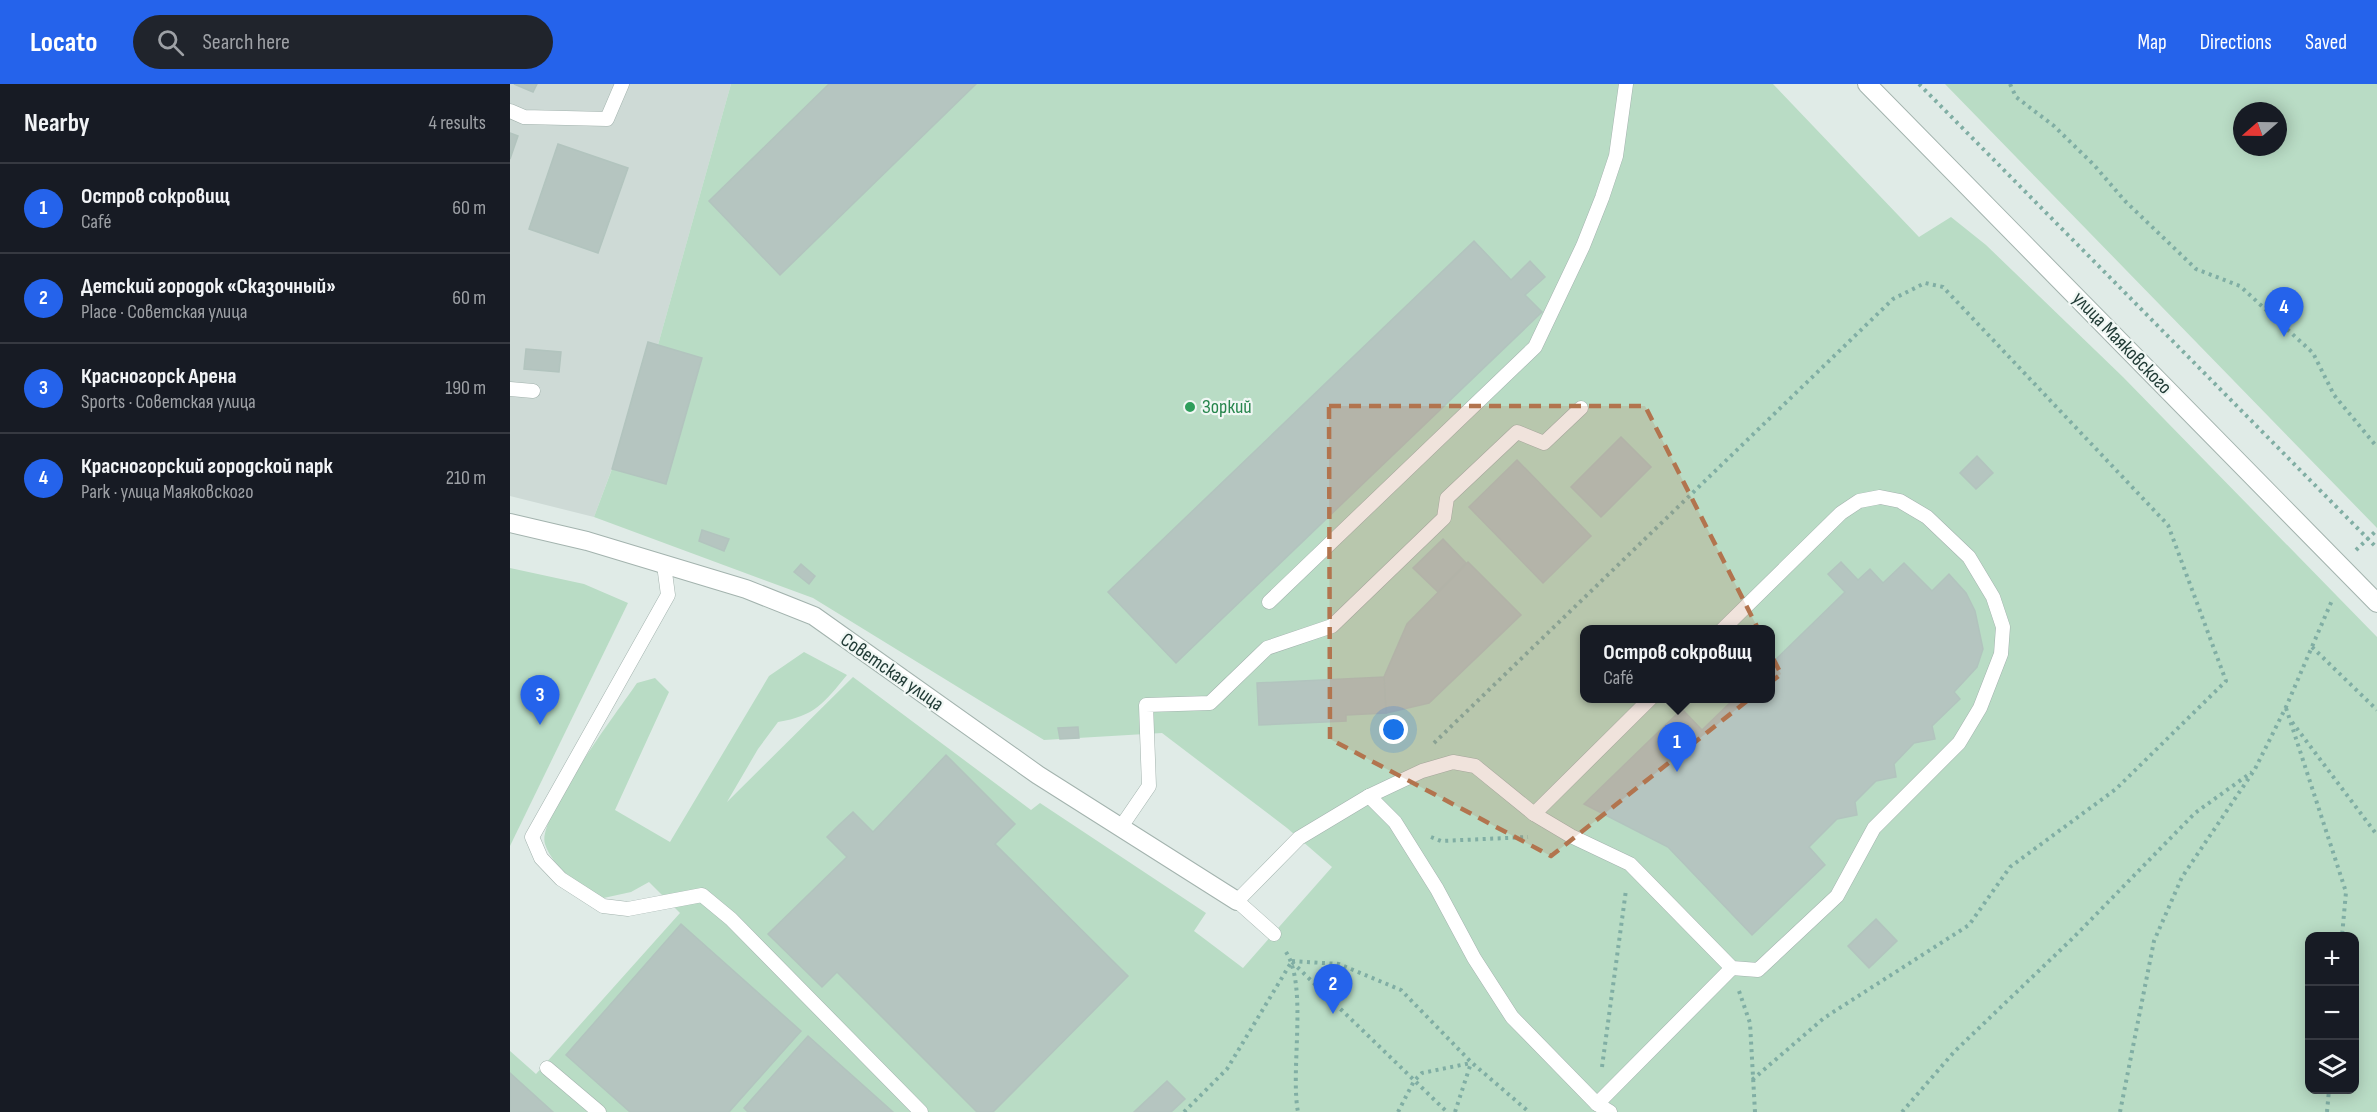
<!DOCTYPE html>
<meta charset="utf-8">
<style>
body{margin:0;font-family:"Sofia Sans Condensed",sans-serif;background:#20242c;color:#f1f3f6}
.controls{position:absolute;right:18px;bottom:18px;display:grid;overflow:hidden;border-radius:12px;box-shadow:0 3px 15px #0003}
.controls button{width:54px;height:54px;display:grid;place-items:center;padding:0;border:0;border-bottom:2px solid #363941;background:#171b24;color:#f1f3f6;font:30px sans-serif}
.compass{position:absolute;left:1723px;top:18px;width:54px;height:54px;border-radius:50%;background:#171b24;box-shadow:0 3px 15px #0003;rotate:250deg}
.you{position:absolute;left:884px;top:646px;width:21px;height:21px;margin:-15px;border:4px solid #fff;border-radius:50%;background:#1a73e8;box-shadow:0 0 0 9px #1a73e833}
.badge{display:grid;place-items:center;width:39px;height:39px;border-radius:50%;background:#2563eb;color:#fff;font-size:20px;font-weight:700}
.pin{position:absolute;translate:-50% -50px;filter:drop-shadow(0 2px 3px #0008)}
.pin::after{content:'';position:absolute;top:32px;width:21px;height:18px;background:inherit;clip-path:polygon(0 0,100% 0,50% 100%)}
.popup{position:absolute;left:1070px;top:541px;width:195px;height:78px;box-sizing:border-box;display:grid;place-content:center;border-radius:12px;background:#171b24;filter:drop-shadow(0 2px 4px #0005);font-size:20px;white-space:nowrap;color:#9ea1a6}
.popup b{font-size:22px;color:#f1f3f6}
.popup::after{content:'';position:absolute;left:50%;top:100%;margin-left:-12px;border:12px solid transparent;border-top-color:#171b24}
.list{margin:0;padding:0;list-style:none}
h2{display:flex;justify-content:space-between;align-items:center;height:78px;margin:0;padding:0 24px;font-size:26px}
h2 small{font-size:20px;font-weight:400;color:#9ea1a6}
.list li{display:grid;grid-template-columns:39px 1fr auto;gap:18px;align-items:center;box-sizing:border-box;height:90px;padding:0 24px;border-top:2px solid #363941}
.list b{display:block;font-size:22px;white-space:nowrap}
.list p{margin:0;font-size:20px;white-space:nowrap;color:#9ea1a6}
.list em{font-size:20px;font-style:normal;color:#9ea1a6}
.icon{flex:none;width:33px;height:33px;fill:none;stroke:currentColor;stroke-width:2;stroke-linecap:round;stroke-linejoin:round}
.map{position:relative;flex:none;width:1867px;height:1028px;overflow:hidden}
header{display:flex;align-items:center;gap:36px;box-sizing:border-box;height:84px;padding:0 30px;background:#2563eb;color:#fff}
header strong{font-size:28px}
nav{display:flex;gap:33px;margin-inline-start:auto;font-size:21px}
.search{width:420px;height:54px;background:#20242c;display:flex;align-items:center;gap:15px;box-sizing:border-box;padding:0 21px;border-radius:33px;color:#9ea1a6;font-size:22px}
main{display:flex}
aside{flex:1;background:#171b24}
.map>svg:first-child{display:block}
</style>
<header>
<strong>Locato</strong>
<div class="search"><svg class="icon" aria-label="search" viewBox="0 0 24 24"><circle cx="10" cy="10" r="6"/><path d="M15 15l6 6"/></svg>Search here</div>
<nav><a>Map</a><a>Directions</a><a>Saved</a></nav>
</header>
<main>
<aside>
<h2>Nearby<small>4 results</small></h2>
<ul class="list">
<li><span class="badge">1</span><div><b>Остров сокровищ</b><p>Café</p></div><em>60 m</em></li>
<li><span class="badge">2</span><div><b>Детский городок «Сказочный»</b><p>Place · Советская улица</p></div><em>60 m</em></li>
<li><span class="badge">3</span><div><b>Красногорск Арена</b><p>Sports · Советская улица</p></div><em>190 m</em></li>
<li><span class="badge">4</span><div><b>Красногорский городской парк</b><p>Park · улица Маяковского</p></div><em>210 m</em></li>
</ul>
</aside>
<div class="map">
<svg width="1867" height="1028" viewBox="0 0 1867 1028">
<rect width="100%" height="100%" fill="#e0ebe7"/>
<path fill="#cedad6" d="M 0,0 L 221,0 L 148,261 L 84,433 L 0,412 Z"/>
<g fill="#b9dcc5" fill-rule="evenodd">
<path d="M 221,0 L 1263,0 L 1409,153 L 1441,133 L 1476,161 L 1613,293 L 1867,553 L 1867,1028 L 0,1028 L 0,967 L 26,990 L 170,829 L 139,798 L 121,808 L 89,815 C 70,801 43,784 35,760 C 26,735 110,624 127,599 L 145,594 L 159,608 L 105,726 L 160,758 L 259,592 L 294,568 L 337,591 C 314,619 305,632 268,638 L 248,665 L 217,718 L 343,593 L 521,726 L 530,719 L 696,829 L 684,847 L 733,884 L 822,783 L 777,744 L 652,649 L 534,656 L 303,514 L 84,433 L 102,385 L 138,258 L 148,261 ZM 1074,546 L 1260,546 L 1260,614 L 1074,614 ZM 1800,852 L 1844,852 L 1844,1006 L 1800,1006 Z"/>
<path d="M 1435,0 L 1867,0 L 1867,444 ZM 1732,27 L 1768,27 L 1768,63 L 1732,63 Z"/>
<path d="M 0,484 L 74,500 L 118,519 L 0,762 Z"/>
</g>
<g fill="#b5c5c0" stroke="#b2c4be" stroke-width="1.5">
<path d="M 4,0 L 27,0 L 23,8 Z"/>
<path d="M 319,0 L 466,0 L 270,191 L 199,117 Z"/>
<path d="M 0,49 L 8,52 L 0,75 Z"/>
<path d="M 48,60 L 118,84 L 88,169 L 19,145 Z"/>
<path d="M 964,157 L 1001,196 L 1020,177 L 1035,193 L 1015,211 L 1032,228 L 666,579 L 598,508 Z"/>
<path d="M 138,258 L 192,274 L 156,400 L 102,385 Z"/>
<path d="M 16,265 L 51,268 L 49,288 L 14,285 Z"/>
<path d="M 1111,353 L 1141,383 L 1091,433 L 1061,403 Z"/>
<path d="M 1467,372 L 1483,389 L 1466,405 L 1450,389 Z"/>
<path d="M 1007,376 L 1081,452 L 1033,499 L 959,423 Z"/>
<path d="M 192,446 L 219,455 L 214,467 L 189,457 Z"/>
<path d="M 933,455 L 956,479 L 928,508 L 903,484 Z"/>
<path d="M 958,478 L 1011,531 L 919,619 L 876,629 L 874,593 L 897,540 Z"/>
<path d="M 1331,478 L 1348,496 L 1360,485 L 1373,499 L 1394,479 L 1422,507 L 1439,490 L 1456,509 L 1465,527 L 1473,565 L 1467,583 L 1444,608 L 1450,615 L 1422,642 L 1425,655 L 1404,659 L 1384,680 L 1386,693 L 1366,697 L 1345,718 L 1347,731 L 1327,735 L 1299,763 L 1315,781 L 1242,851 L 1158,763 L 1074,720 L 1172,625 L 1192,646 L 1225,614 L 1260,614 L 1260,581 L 1335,508 L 1318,490 Z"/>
<path d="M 291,480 L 305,492 L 299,500 L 284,488 Z"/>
<path d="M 874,593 L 876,629 L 836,631 L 836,637 L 749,641 L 747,599 Z"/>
<path d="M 568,643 L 569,654 L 550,655 L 548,644 Z"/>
<path d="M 436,671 L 505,740 L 485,760 L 618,892 L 483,1028 L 467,1028 L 327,888 L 312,903 L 258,850 L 337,773 L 317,753 L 329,741 L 343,728 L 363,748 Z"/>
<path d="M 1366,835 L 1387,857 L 1359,884 L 1338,862 Z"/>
<path d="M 171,840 L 291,947 L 219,1028 L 120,1028 L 56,971 Z"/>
<path d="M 298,952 L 383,1028 L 238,1028 L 234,1024 Z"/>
<path d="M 0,989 L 43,1028 L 0,1028 Z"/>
<path d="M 657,997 L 675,1015 L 661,1028 L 624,1028 Z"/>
</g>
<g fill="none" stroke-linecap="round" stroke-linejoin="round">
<g stroke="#a3b3ae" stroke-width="15">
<g id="service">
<path d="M 0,27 L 14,33 L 97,35 L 112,0"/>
<path d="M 0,305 L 23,307"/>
<path d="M 154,481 L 158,511 L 22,753 L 31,774 L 51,795 L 93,822 L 118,825 L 192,811 L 221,835 L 411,1028"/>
<path d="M 759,518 L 1025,263 L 1073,162 L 1092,114 L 1106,72 L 1116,0"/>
<path d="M 859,712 L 885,738 L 927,805 L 964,874 L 1002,933 L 1087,1020 L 1100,1028"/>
<path d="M 1024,730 L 1141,614"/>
<path d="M 611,743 L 639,702 L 636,621 L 700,619 L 757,564 L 822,542 L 934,434 L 937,414 L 1007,348 L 1034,359 L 1071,324"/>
<path d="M 764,850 L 727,817 L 789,754 L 859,712 L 912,687 L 943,678 L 965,682 L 1024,730 L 1061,752 L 1120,780 L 1222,884 L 1248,886 L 1327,812 L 1364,744 L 1449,659 L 1470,624 L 1491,570 L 1493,543 L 1483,513 L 1459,473 L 1417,433 L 1390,417 L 1370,413 L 1349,417 L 1331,429 L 1212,546"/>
<path d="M 37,984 L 89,1028"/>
<path d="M 1087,1020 L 1222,884"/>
</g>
</g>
<g stroke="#a3b3ae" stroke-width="20">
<path id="minor" d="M 0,439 L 77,457 L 236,505 L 304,532 L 528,691 L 727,817"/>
</g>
<g stroke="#a3b3ae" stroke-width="20">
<path id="tertiary" d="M 1357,0 L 1867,519"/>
</g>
<g stroke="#80aea4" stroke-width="4" stroke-dasharray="3 4.5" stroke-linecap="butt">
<path d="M 1409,0 L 1867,464"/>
<path d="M 1500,0 L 1506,13 L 1544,42 L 1584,81 L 1615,117 L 1686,185 L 1730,202 L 1803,269 L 1824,311 L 1867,363"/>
<path d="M 1846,466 L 1867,446"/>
<path d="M 1802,563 L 1867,626"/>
<path d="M 1776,624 L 1836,808 L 1832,852"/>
<path d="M 1782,638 L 1867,751"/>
<path d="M 924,659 L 1383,215 L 1415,199 L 1433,203 L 1658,441 L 1716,597 L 1606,705 L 1500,783 L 1459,841 L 1314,934 L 1242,996"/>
<path d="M 921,753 L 931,757 L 1018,753"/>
<path d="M 776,868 C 798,902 780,986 788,1028"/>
<path d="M 782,877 L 829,880 L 891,906 L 961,978 L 1019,1028"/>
<path d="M 782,878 L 937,1028"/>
<path d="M 1229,907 L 1240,939 L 1245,1028"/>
<path d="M 1092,983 L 1116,806"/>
<path d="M 674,1028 L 717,985 L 782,877"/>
<path d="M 888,1028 L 904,997 L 912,989 L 961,979"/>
<path d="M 945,1028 L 961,979"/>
<path d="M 1392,1028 L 1444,968 L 1564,853 L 1685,729 L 1742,688"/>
<path d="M 1610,1028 L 1644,857 L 1672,793 L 1745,685 L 1776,623 L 1823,514"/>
<path d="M 1817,1028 L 1819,1006"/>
</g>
<use href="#service" stroke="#fff" stroke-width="14"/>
<use href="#minor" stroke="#fff" stroke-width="18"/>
<use href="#tertiary" stroke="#fff" stroke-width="18"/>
</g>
<path fill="#b2744e" fill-opacity="0.2" stroke="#b2744e" stroke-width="4.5" stroke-dasharray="12 8" stroke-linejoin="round" d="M 819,322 L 1135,322 L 1271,590 L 1041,772 L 820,655 Z"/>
<circle fill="#2e9e5b" stroke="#f0f7f4" stroke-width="2" cx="680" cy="323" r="6"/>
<g text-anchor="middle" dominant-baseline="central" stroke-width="4.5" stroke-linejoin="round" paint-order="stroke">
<g font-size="20" fill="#213b36" stroke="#f0f7f4">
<text transform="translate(1612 259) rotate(46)">улица Маяковского</text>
<text transform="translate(382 588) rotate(35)">Советская улица</text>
</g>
<g font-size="20" fill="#27864d" stroke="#f0f7f4" text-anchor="start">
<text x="692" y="323">Зоркий</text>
</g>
</g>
</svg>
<div class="controls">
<button>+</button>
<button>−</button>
<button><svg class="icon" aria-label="layers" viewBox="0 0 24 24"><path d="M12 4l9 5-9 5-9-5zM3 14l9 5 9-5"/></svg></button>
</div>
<svg class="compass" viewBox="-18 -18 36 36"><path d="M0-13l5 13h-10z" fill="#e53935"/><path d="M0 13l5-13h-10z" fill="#9ea1a6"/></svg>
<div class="you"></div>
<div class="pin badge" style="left:1167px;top:688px">1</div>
<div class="popup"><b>Остров сокровищ</b>Café</div>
<div class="pin badge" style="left:823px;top:930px">2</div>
<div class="pin badge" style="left:30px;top:641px">3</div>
<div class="pin badge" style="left:1774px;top:253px">4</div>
</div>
</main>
